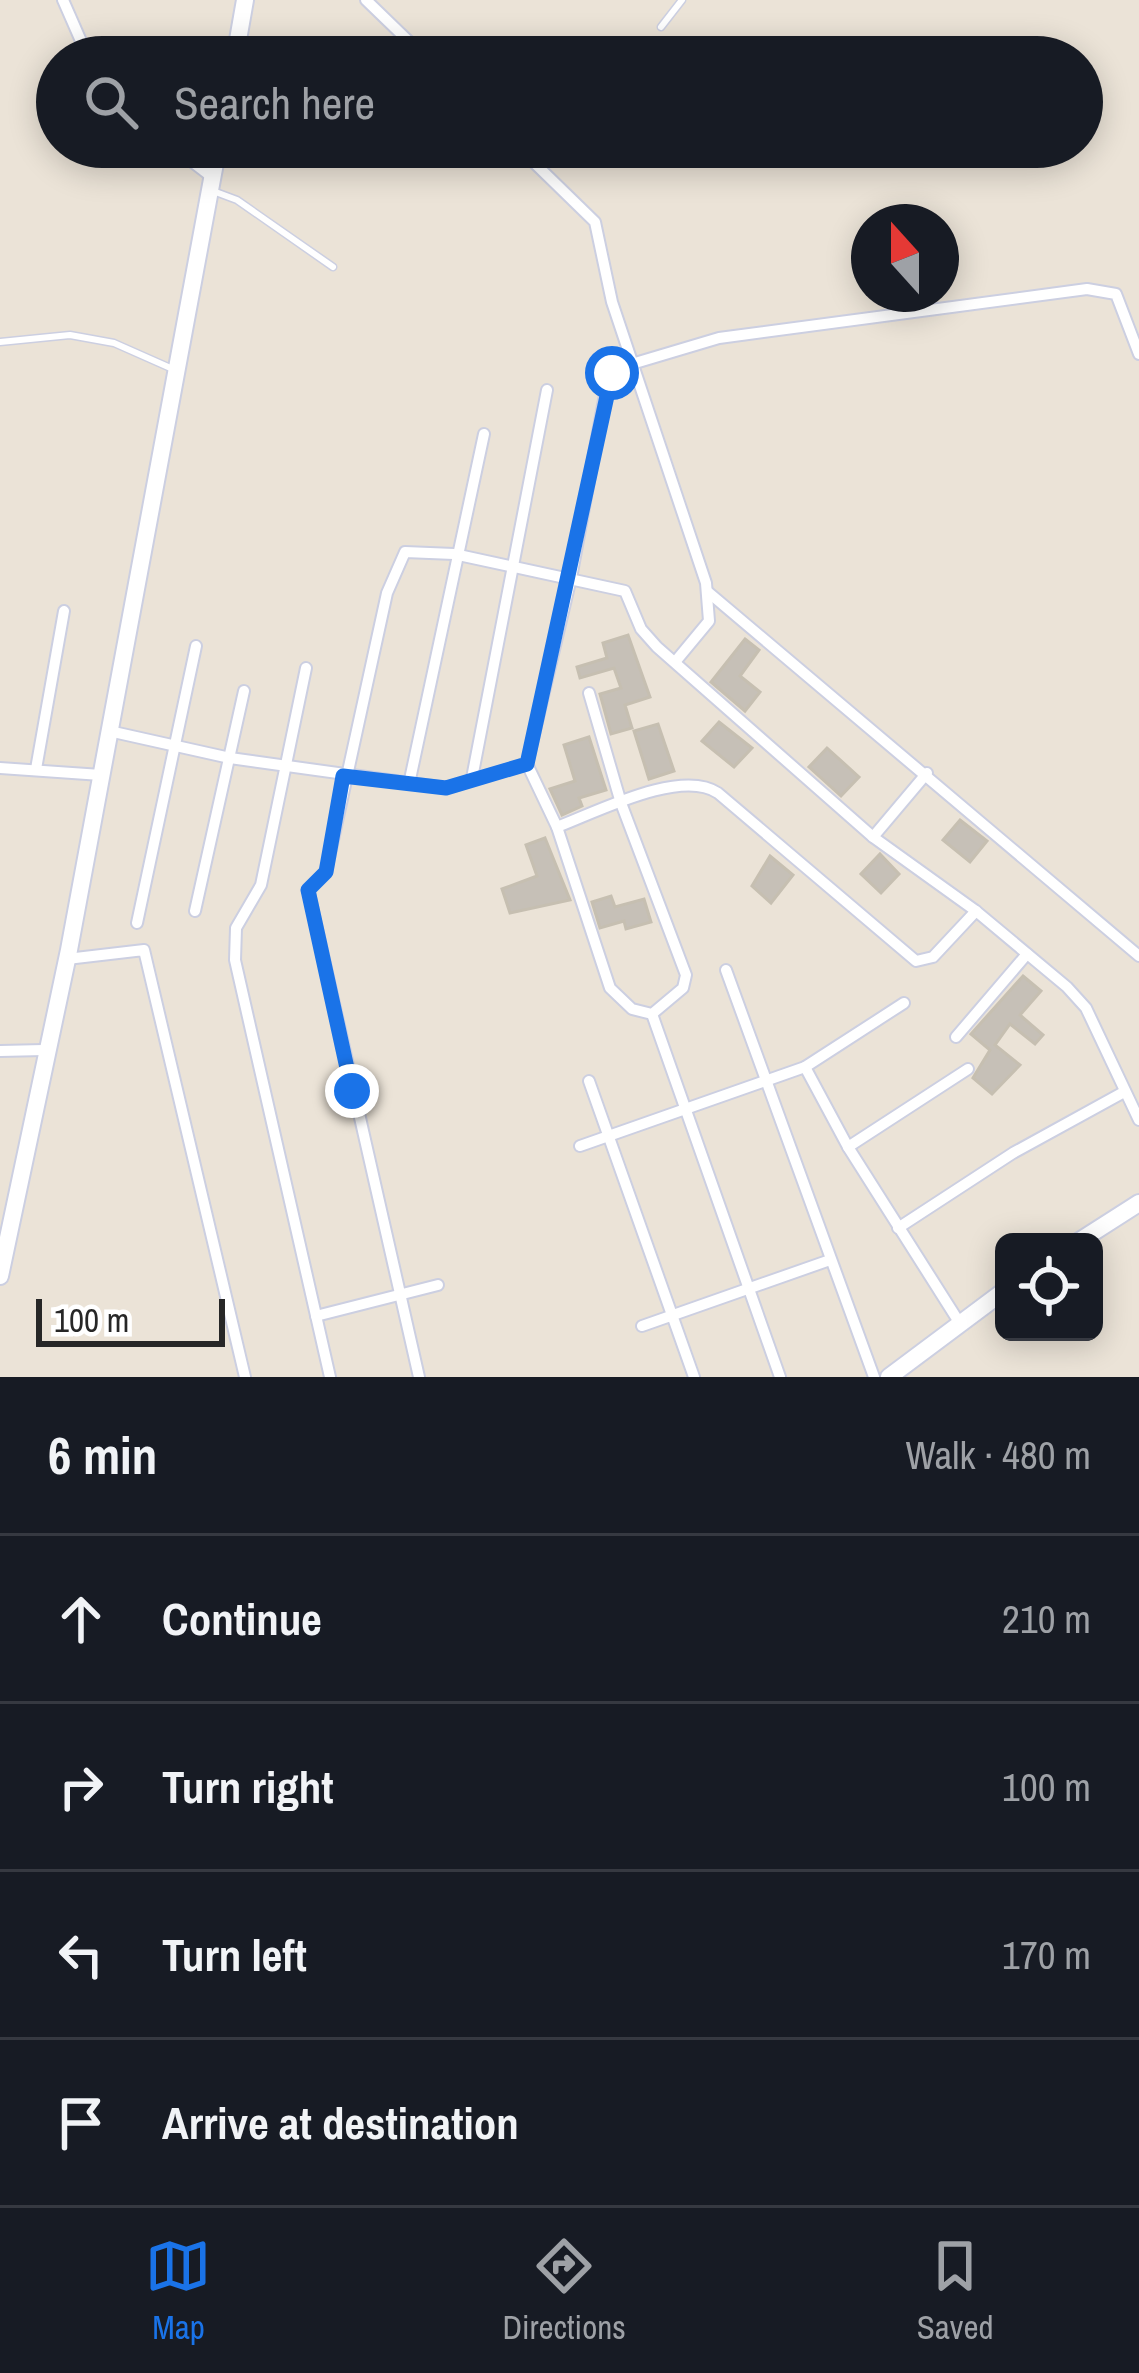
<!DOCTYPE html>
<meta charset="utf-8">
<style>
body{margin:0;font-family:"Archivo Narrow",sans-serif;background:#242831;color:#f1f3f6}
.controls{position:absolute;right:36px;bottom:36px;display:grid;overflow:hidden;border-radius:18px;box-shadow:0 6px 30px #0003}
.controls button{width:108px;height:108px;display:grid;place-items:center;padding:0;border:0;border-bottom:3px solid #363941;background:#171b24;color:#f1f3f6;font:60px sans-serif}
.compass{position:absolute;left:851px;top:204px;width:108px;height:108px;border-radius:50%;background:#171b24;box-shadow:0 6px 30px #0003;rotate:339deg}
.scale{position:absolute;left:36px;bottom:30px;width:189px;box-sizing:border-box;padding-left:12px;border:6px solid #272727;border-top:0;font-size:33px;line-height:42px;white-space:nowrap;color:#272727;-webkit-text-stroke:9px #fff;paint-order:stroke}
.stop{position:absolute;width:36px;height:36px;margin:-27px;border:9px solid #1a73e8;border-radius:50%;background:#fff}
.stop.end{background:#1a73e8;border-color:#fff;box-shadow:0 3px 12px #0008}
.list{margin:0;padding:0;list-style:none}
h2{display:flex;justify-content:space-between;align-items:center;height:156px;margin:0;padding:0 48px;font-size:51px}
h2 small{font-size:39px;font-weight:400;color:#9ea1a6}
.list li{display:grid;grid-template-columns:78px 1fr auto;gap:36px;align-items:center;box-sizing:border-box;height:168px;padding:0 48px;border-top:3px solid #363941}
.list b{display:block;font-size:45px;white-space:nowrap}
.list em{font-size:39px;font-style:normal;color:#9ea1a6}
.icon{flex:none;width:66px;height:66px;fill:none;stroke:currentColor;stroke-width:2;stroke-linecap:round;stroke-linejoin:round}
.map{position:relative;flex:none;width:1139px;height:1377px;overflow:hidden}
.search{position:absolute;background:#171b24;box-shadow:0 6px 30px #0003;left:36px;right:36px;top:36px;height:132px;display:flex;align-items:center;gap:30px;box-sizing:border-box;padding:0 42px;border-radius:66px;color:#9ea1a6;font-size:45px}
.sheet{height:828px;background:#171b24}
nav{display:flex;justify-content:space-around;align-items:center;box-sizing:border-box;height:168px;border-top:3px solid #363941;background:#171b24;font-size:33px;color:#9ea1a6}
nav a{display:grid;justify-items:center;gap:6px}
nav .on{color:#1a73e8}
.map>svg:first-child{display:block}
</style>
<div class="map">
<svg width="1139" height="1377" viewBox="0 0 1139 1377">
<rect width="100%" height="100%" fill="#ebe3d7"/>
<g fill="#c6c0b7" stroke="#c6bfb1" stroke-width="3">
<path d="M 628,635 L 650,697 L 625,705 L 632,728 L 611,734 L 600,694 L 621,688 L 614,668 L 580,678 L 577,667 L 607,658 L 603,643 Z"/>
<path d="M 745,639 L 759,650 L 740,676 L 760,692 L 745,711 L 711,682 Z"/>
<path d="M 719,722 L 752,748 L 734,767 L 702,741 Z"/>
<path d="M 658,724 L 674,771 L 649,779 L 634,731 Z"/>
<path d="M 589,737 L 606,790 L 579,798 L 582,806 L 562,815 L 550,789 L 575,781 L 564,745 Z"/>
<path d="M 827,748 L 859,777 L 841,796 L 809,767 Z"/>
<path d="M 960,820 L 987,841 L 970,862 L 943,840 Z"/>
<path d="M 545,838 L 570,900 L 510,913 L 502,889 L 537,876 L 526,845 Z"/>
<path d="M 880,854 L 899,874 L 881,893 L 861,874 Z"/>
<path d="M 770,856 L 793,875 L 771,903 L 752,886 Z"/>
<path d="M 611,896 L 615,907 L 644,899 L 651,922 L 626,929 L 624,921 L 600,928 L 592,902 Z"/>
<path d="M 1023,976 L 1041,991 L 1020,1015 L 1043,1035 L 1035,1044 L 1010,1024 L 995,1045 L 1020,1065 L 992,1094 L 973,1078 L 990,1050 L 971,1034 Z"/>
</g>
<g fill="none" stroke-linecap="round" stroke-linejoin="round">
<g stroke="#cccfe1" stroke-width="9">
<g id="lane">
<path d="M 661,27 L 682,0"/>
<path d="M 213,191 L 237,200 L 333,267"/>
<path d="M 0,342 L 70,335 L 114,343 L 175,370"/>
</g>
</g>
<g stroke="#cccfe1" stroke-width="14">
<g id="street">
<path d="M 63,0 L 88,57"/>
<path d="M 366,0 L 425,57"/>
<path d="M 173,147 L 212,177"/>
<path d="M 518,147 L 595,222 L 612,302 L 706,583 L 709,621 L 675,662"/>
<path d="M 708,592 L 1139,956"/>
<path d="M 306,668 L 261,885 L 236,928 L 235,960 L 330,1377"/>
<path d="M 109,731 L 230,758 L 446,788 L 527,764 L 557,827 L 610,988 L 632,1009 L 652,1014 L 683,988 L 686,975 L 621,803 L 589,693"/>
<path d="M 527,764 L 571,578 L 606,389 L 615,369 L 719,338 L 1087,289 L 1116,294 L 1139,354"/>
<path d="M 0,768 L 101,775"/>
<path d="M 36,769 L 64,611"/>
<path d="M 472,778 L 547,390"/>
<path d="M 409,784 L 484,434"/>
<path d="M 557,827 C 597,812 681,768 718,793 L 916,961 L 933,957 L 976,911"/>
<path d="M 873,837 L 927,773"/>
<path d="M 195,911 L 244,691"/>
<path d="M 137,923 L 196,646"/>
<path d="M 67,959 L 144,950 L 245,1377"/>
<path d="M 726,970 L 874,1377"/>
<path d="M 652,1014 L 780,1377"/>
<path d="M 956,1037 L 1027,954"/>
<path d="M 0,1051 L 44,1050"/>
<path d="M 805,1067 L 848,1147 L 959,1322"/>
<path d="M 589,1081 L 694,1377"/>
<path d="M 580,1146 L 805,1067 L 904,1003"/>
<path d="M 848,1147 L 968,1069"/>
<path d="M 898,1228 L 1013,1153 L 1124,1092"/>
<path d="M 316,1316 L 438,1285"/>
<path d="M 642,1326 L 830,1260"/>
<path d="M 419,1377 L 308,889 L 326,872 L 387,593 L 405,552 L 454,554 L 625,591 L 641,629 L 657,647 L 873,837 L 976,911 L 1067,987 L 1086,1008 L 1139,1120"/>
</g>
</g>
<g stroke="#cccfe1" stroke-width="20">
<g id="secondary">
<path d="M 235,57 L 245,0"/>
<path d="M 1078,1242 L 1139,1203"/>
<path d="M 0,1276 L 69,950 L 218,147"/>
<path d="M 889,1377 L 1004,1291"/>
</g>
</g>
<use href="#lane" stroke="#fff" stroke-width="6"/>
<use href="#street" stroke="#fff" stroke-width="10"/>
<use href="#secondary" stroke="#fff" stroke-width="16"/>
</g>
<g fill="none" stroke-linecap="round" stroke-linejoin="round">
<path stroke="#1a73e8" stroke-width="15" d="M 352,1091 L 308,890 L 326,872 L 343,776 L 446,788 L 527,764 L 612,373"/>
</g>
</svg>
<div class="controls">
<button><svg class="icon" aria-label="locate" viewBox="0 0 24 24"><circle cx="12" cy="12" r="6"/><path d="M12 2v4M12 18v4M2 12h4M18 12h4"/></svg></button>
</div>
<svg class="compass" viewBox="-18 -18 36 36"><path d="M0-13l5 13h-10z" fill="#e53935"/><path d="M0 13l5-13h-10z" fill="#9ea1a6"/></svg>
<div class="scale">100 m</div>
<div class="stop" style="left:612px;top:373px"></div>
<div class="stop end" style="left:352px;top:1091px"></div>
<div class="search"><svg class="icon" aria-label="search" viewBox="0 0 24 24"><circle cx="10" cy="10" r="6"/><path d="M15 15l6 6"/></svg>Search here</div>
</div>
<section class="sheet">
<h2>6 min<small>Walk · 480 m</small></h2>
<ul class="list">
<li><svg class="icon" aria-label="ahead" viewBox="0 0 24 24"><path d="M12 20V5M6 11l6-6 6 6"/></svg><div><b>Continue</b></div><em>210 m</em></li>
<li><svg class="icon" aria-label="right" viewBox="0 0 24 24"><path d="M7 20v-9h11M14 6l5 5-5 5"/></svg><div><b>Turn right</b></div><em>100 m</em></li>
<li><svg class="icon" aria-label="left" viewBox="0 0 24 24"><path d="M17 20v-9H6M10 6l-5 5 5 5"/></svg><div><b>Turn left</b></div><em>170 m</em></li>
<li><svg class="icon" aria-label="arrive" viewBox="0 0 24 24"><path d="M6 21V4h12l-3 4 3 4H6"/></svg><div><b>Arrive at destination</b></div></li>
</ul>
</section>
<nav>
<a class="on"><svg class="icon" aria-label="map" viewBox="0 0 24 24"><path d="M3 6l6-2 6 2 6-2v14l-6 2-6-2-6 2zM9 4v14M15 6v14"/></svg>Map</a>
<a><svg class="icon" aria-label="directions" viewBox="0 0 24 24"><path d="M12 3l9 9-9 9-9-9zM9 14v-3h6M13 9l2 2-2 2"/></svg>Directions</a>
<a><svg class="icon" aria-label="saved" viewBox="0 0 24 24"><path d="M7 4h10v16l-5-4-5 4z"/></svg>Saved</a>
</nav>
